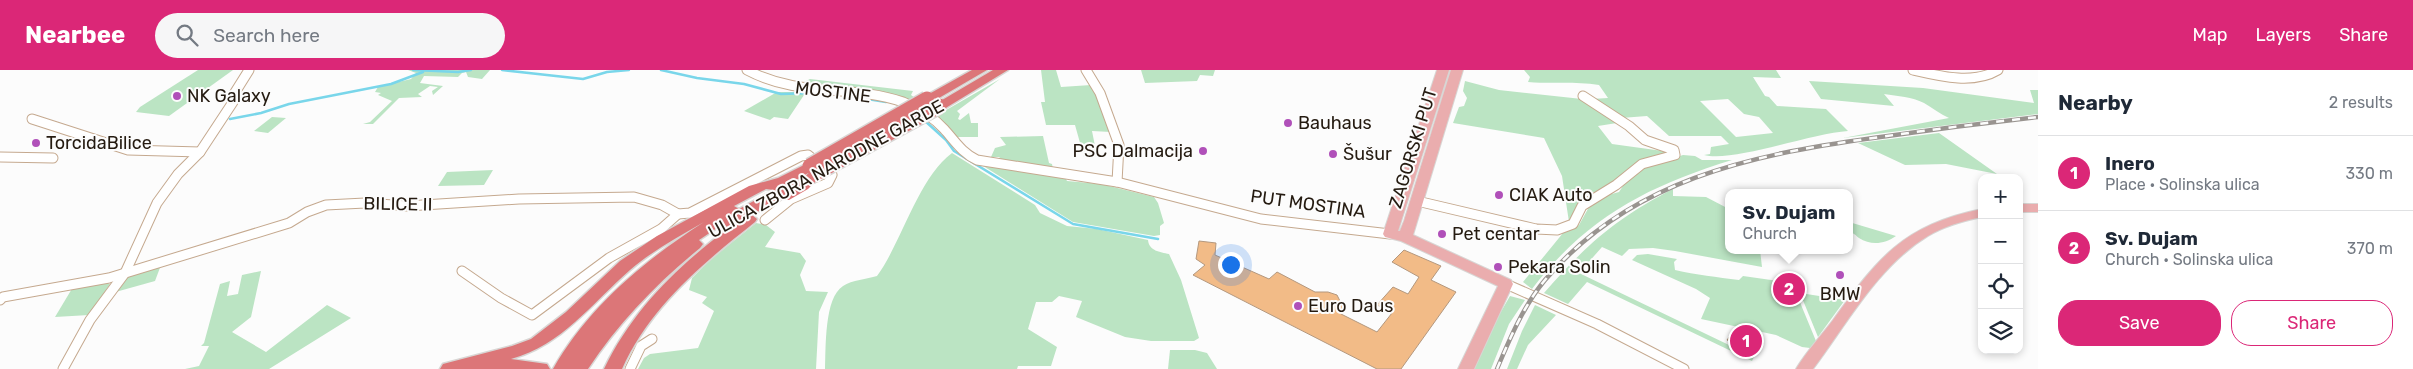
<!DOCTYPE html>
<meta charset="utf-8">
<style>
body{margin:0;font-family:Rubik,sans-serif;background:#f6f6f7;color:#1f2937}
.controls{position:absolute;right:15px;bottom:15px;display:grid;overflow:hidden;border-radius:10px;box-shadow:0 2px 8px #0003}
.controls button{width:45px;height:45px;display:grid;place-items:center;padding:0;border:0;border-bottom:1px solid #e0e1e3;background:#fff;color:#1f2937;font:25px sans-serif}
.you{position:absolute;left:1230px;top:194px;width:18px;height:18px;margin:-12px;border:4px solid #fff;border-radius:50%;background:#1a73e8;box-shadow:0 0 0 8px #1a73e833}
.badge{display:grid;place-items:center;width:32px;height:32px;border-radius:50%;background:#db2777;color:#fff;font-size:16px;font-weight:700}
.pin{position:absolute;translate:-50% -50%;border:2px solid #fff;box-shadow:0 1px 5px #0006}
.popup{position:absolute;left:1725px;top:119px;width:128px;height:65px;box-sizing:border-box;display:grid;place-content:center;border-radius:10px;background:#fff;filter:drop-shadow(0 1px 4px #0005);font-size:16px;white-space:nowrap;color:#747a83}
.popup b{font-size:19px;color:#1f2937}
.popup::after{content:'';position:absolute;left:50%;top:100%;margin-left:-10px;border:10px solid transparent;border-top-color:#fff}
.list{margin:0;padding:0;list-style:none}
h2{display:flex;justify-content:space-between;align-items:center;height:65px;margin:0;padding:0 20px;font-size:21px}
h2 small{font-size:16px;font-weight:400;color:#747a83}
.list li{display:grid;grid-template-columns:32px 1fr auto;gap:15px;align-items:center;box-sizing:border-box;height:75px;padding:0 20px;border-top:1px solid #e0e1e3}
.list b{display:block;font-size:19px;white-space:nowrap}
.list p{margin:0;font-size:16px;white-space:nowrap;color:#747a83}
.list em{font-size:16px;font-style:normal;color:#747a83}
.actions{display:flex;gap:10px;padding:15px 20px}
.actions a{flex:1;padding:11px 0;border:1px solid #db2777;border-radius:20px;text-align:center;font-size:18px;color:#db2777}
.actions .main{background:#db2777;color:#fff}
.icon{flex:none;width:28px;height:28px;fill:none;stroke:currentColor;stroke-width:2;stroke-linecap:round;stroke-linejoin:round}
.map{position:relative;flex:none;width:2038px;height:299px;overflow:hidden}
header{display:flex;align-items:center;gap:30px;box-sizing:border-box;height:70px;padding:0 25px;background:#db2777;color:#fff}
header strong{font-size:24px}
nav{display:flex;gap:28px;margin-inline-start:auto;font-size:18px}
.search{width:350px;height:45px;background:#f6f6f7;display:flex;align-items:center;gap:12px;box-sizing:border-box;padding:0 18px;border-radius:28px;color:#747a83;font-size:19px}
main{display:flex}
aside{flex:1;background:#fff}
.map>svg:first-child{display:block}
</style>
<header>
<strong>Nearbee</strong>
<div class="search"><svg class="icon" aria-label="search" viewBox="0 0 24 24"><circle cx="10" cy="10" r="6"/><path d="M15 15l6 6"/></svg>Search here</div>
<nav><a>Map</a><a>Layers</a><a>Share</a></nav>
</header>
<main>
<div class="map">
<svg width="2038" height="299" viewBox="0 0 2038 299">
<rect width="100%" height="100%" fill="#fcfcfc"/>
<g fill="#bbe4c3" fill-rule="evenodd">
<path d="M 198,0 L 233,0 L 169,46 L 136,42 L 140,37 Z"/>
<path d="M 408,0 L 490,0 L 482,9 L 468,7 L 466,2 L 462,3 L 458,7 L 424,6 L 420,13 L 443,16 L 433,25 L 432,21 L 438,17 L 430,16 L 418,24 L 422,27 L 399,28 L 373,54 L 363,54 L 370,52 L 392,31 L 378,25 L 381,23 L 375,22 L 378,17 L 411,9 L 416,3 Z"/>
<path d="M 1041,0 L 1056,0 L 1061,17 L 1091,15 L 1103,39 L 1111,62 L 1092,61 L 1097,86 L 1084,87 L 1075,55 L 1046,55 L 1041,32 L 1045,32 Z"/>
<path d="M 1141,0 L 1215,0 L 1213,6 L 1200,5 L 1197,11 L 1145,13 Z"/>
<path d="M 1524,0 L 1776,0 L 1781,8 L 1753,7 L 1765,26 L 1769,27 L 1777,36 L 1826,39 L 1848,61 C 1812,63 1732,93 1704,85 L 1710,84 L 1711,77 L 1729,74 L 1721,66 L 1669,66 L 1647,46 L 1621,48 L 1591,29 L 1608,28 L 1599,15 C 1574,11 1553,14 1528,12 L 1530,7 ZM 1728,29 L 1744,44 L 1759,47 L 1773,63 L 1736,67 L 1700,31 Z"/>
<path d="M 810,9 L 913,21 L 911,25 L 915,28 L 910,30 L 798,15 Z"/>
<path d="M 1000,9 L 957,41 L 960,44 L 958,49 L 960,50 L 969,43 L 971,53 L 978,53 L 978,67 L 956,67 L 946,55 L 934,47 Z"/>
<path d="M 1465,11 L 1499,20 L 1582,29 L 1617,53 L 1598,56 L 1612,74 L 1670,82 L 1598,122 L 1587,122 L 1569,152 L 1562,106 L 1544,68 L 1453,53 L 1459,37 L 1464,36 L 1467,28 L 1463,21 Z"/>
<path d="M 1809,11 L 1923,18 L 2034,33 L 2030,20 L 2038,20 L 2038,44 L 1843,68 L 1949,48 C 1940,44 1933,38 1924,33 C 1912,27 1898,26 1884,24 L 1894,36 L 1821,29 Z"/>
<path d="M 777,22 L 806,22 L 788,49 L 774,47 L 770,50 L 744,41 Z"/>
<path d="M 272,47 L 286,48 L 268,63 L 254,61 Z"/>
<path d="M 1939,63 L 1997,104 L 1946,94 L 1905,95 L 1858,73 Z"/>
<path d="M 1043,66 L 1049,93 L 1052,94 L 1053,99 L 1003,91 L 999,87 L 991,87 L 995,78 L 1006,75 L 1000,67 Z"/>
<path d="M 952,83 L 1035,135 L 1040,143 L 1067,156 L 1097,159 L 1148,170 C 1149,181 1160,182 1169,184 L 1181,210 L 1199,268 L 1194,271 L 1151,271 L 1125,267 L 1076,247 L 1082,231 L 1059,226 L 1052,232 L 1036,232 L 1028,259 L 1057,277 L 1051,296 L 1018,296 L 1017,299 L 825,299 C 826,278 824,228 843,216 C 852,210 867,209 877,206 C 902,172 918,108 952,83 Z"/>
<path d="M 1683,85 L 1695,86 L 1702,90 L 1732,90 C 1648,116 1587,147 1532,219 L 1523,212 L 1563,163 L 1579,155 L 1589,137 L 1608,125 L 1619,122 L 1625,113 L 1645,97 Z"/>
<path d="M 980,94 L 1066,109 L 1067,111 L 1101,114 L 1154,127 L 1158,133 L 1164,153 L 1160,156 L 1160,165 L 1154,166 L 1073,152 Z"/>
<path d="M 493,100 L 484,115 L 438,116 L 447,102 Z"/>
<path d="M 1673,119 L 1673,126 L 1706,127 L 1729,139 L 1729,180 L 1760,180 L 1762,197 L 1675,181 L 1653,178 L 1629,179 L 1622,186 L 1602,177 L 1579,203 L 1754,287 L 1752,291 L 1587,212 L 1568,234 L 1544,223 C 1586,175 1616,148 1673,119 Z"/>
<path d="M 1849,152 L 1896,166 C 1885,174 1871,176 1859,168 C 1855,165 1855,163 1849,163 Z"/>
<path d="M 756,153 L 766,155 L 775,162 L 765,177 L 800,183 L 806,191 L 800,205 L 806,221 L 828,222 L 819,242 L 816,299 L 638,299 L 644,288 L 650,284 L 698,278 L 714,241 L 702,233 L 707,227 L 689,220 L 692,208 L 710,190 Z"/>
<path d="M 1648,184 L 1677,189 L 1674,192 L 1675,200 C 1696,205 1717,207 1739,210 L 1743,206 L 1792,213 L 1816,271 L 1810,278 L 1802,277 L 1776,265 L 1701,249 L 1710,228 L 1696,219 L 1632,190 L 1637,185 Z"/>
<path d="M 161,195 L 155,211 L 112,223 L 121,208 Z"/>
<path d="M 261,201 L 251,247 L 232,262 L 266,282 L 327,235 L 351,248 L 269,299 L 185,299 L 199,296 L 209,276 L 201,276 L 204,273 L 220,214 L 230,211 L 227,226 L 238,224 L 242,205 Z"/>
<path d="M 102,211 L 110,214 L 89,245 L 55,247 L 73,217 Z"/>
<path d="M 1800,223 L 1845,230 L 1818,267 Z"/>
<path d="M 1510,226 L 1525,230 L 1509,254 L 1491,299 L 1473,299 L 1495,252 Z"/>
<path d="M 1535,235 L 1556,245 L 1528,275 L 1517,299 L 1507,299 L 1522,261 Z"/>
<path d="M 1170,280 L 1195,280 L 1207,283 L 1217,299 L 1168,299 Z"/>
</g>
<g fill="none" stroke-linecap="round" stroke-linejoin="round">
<g stroke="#79d6ea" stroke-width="2.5">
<path d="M 413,0 L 458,2 L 471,0"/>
<path d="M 502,0 L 583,9 L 607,2 L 629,0"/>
<path d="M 661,0 L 697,8 L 744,14 L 781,24 L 814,23"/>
<path d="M 842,25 L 886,32"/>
<path d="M 230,49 L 261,43 L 289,34 L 391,14 L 423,2"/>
<path d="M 924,50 L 946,70 L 954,81 L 1073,154 L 1158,169"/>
</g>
</g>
<g fill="#f2bb87" stroke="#b4987e">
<path d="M 1199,171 L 1216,173 L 1215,185 L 1269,209 L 1277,202 L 1315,222 L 1328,222 L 1337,225 L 1343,237 L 1341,244 L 1377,262 L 1392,243 L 1377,235 L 1393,217 L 1408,224 L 1419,207 L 1392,192 L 1404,180 L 1441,196 L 1431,210 L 1456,222 L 1401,299 L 1377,299 L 1193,205 L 1205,195 L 1196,189 Z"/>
<path d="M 1746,256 L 1763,273 L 1760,278 L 1755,276 L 1751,281 L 1727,270 L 1734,261 L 1748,264 Z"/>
</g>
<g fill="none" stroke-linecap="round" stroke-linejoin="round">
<g stroke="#c5a98f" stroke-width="11">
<g id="street">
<path d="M 747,0 C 800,28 850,14 903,32 C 918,38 933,47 944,59 C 955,71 962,83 977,90 L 1117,112 L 1261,149 L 1390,164"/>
<path d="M 1086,0 L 1100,23 L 1119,75 L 1117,112"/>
<path d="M 1913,0 C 1939,6 1973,15 1998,0"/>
<path d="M 32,49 L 128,80 L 200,82"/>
<path d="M 0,87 L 53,88"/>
<path d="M 1417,131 L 1536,159 L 1557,160 L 1573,154 L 1582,136 L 1616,115 L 1642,94 L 1675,85 L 1674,80 L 1645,70 L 1629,56 L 1583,26"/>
<path d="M 678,144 L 690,143 L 801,86 L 808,85 L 832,105 L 828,113 L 791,129 L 765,150"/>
<path d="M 1506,214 L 1597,254 L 1684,299"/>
<path d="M 0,230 L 3,227 L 109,208 L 289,153 L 307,142 L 326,135 L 365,133 L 407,136 L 519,129 L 634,127 L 662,135 L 678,144 L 661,159 L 609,188 L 532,245 L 501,228 L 462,201"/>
<path d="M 63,299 L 90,250 L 125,203 L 157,133 L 178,104 L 200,82 L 233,32 L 234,24 L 249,0"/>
<path d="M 630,299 L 641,276 L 652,269"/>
</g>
</g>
<g stroke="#d8d6d4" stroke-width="2">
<g id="primary">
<path d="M 1437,0 L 1449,0 L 1398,161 L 1400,161 L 1404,151 L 1451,0 L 1463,0 L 1413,165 L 1511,210 L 1513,214 L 1474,299 L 1458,299 L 1498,216 L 1401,171 L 1385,167 L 1383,164 Z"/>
<rect x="2019" y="134" width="19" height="8"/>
<path d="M 1982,139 L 1982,147 C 1963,151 1944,156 1928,166 C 1878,196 1847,254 1813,299 L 1796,299 C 1806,282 1821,266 1833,250 C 1878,188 1903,155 1982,139 Z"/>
</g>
</g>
<g stroke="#d8d6d4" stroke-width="3">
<g id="highway">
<path d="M 972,0 L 987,0 L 932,32 L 922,32 L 920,29 Z"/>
<path d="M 993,0 L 1008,0 L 944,39 L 934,39 L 932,36 Z"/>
<path d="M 810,92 L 815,93 L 817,96 L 816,98 L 823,99 L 825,102 L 808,119 L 789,130 L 779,130 L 752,145 L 757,149 L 755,152 C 702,194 650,237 622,299 L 604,299 C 633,239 678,196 730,157 L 720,156 L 699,170 L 703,174 L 700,178 C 657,213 619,252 588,299 L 553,299 C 588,237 645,190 704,152 C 678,167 652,181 630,200 C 591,234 562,275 511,289 L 547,294 L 550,299 L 440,299 L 443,294 L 512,276 L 531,269 L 566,242 L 620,191 L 657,166 L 749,116 L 778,108 ZM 810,102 L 796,114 L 791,113 ZM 766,119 L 774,120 L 739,139 L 734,136 Z"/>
</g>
</g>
<use href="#street" stroke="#fff" stroke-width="9"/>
<use href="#primary" fill="#eaadae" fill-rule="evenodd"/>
<use href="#highway" fill="#dc7678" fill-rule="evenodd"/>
<g stroke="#999490" stroke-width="4.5">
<path id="rail" d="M 1497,299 C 1510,268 1524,235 1545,210 C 1630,110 1750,85 1873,68 C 1928,60 1983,53 2038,47"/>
</g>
<use href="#rail" stroke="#fcfcfc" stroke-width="2.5" stroke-dasharray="8" stroke-linecap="butt"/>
<g stroke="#d8d6d4" stroke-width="18" stroke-linecap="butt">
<g id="highway-bridge">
<path d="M 810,96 L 927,29"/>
<path d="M 818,102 L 939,36"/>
</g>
</g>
<use href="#highway-bridge" stroke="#dc7678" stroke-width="15"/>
</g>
<g fill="#b050b9" stroke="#fcfcfc" stroke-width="2">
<circle cx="177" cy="26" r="5"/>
<circle cx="1288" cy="53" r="5"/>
<circle cx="36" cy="73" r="5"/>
<circle cx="1203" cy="81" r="5"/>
<circle cx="1333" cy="84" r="5"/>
<circle cx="1499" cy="125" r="5"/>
<circle cx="1442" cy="164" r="5"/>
<circle cx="1498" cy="197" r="5"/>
<circle cx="1840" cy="205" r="5"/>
<circle cx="1298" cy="236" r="5"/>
</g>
<g text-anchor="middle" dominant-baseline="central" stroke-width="4" stroke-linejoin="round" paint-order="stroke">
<g font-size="18" fill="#251b11" stroke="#fcfcfc">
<text transform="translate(833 22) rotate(7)">MOSTINE</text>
<text transform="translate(1413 78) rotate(-73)">ZAGORSKI PUT</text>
<text transform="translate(826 99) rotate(-29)">ULICA ZBORA NARODNE GARDE</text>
<text transform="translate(398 134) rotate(1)">BILICE II</text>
<text transform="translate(1308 134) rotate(8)">PUT MOSTINA</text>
</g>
<g font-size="18" fill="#251b11" stroke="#fcfcfc" text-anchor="start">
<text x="187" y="26">NK Galaxy</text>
<text x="1298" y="53">Bauhaus</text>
<text x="46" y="73">TorcidaBilice</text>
<text x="1193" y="81" text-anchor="end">PSC Dalmacija</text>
<text x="1343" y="84">Šušur</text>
<text x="1509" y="125">CIAK Auto</text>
<text x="1452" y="164">Pet centar</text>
<text x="1508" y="197">Pekara Solin</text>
<text x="1840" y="224" text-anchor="middle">BMW</text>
<text x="1308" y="236">Euro Daus</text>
</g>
</g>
</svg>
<div class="controls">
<button>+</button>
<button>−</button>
<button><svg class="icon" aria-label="locate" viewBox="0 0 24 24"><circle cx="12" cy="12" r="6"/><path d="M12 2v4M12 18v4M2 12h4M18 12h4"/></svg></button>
<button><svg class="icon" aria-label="layers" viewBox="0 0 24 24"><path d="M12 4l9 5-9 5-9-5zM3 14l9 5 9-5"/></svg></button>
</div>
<div class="you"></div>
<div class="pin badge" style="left:1746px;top:271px">1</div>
<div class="pin badge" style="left:1789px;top:219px">2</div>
<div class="popup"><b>Sv. Dujam</b>Church</div>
</div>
<aside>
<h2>Nearby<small>2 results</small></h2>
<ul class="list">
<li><span class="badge">1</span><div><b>Inero</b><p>Place · Solinska ulica</p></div><em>330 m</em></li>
<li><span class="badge">2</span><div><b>Sv. Dujam</b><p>Church · Solinska ulica</p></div><em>370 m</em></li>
</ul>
<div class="actions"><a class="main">Save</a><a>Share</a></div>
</aside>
</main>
